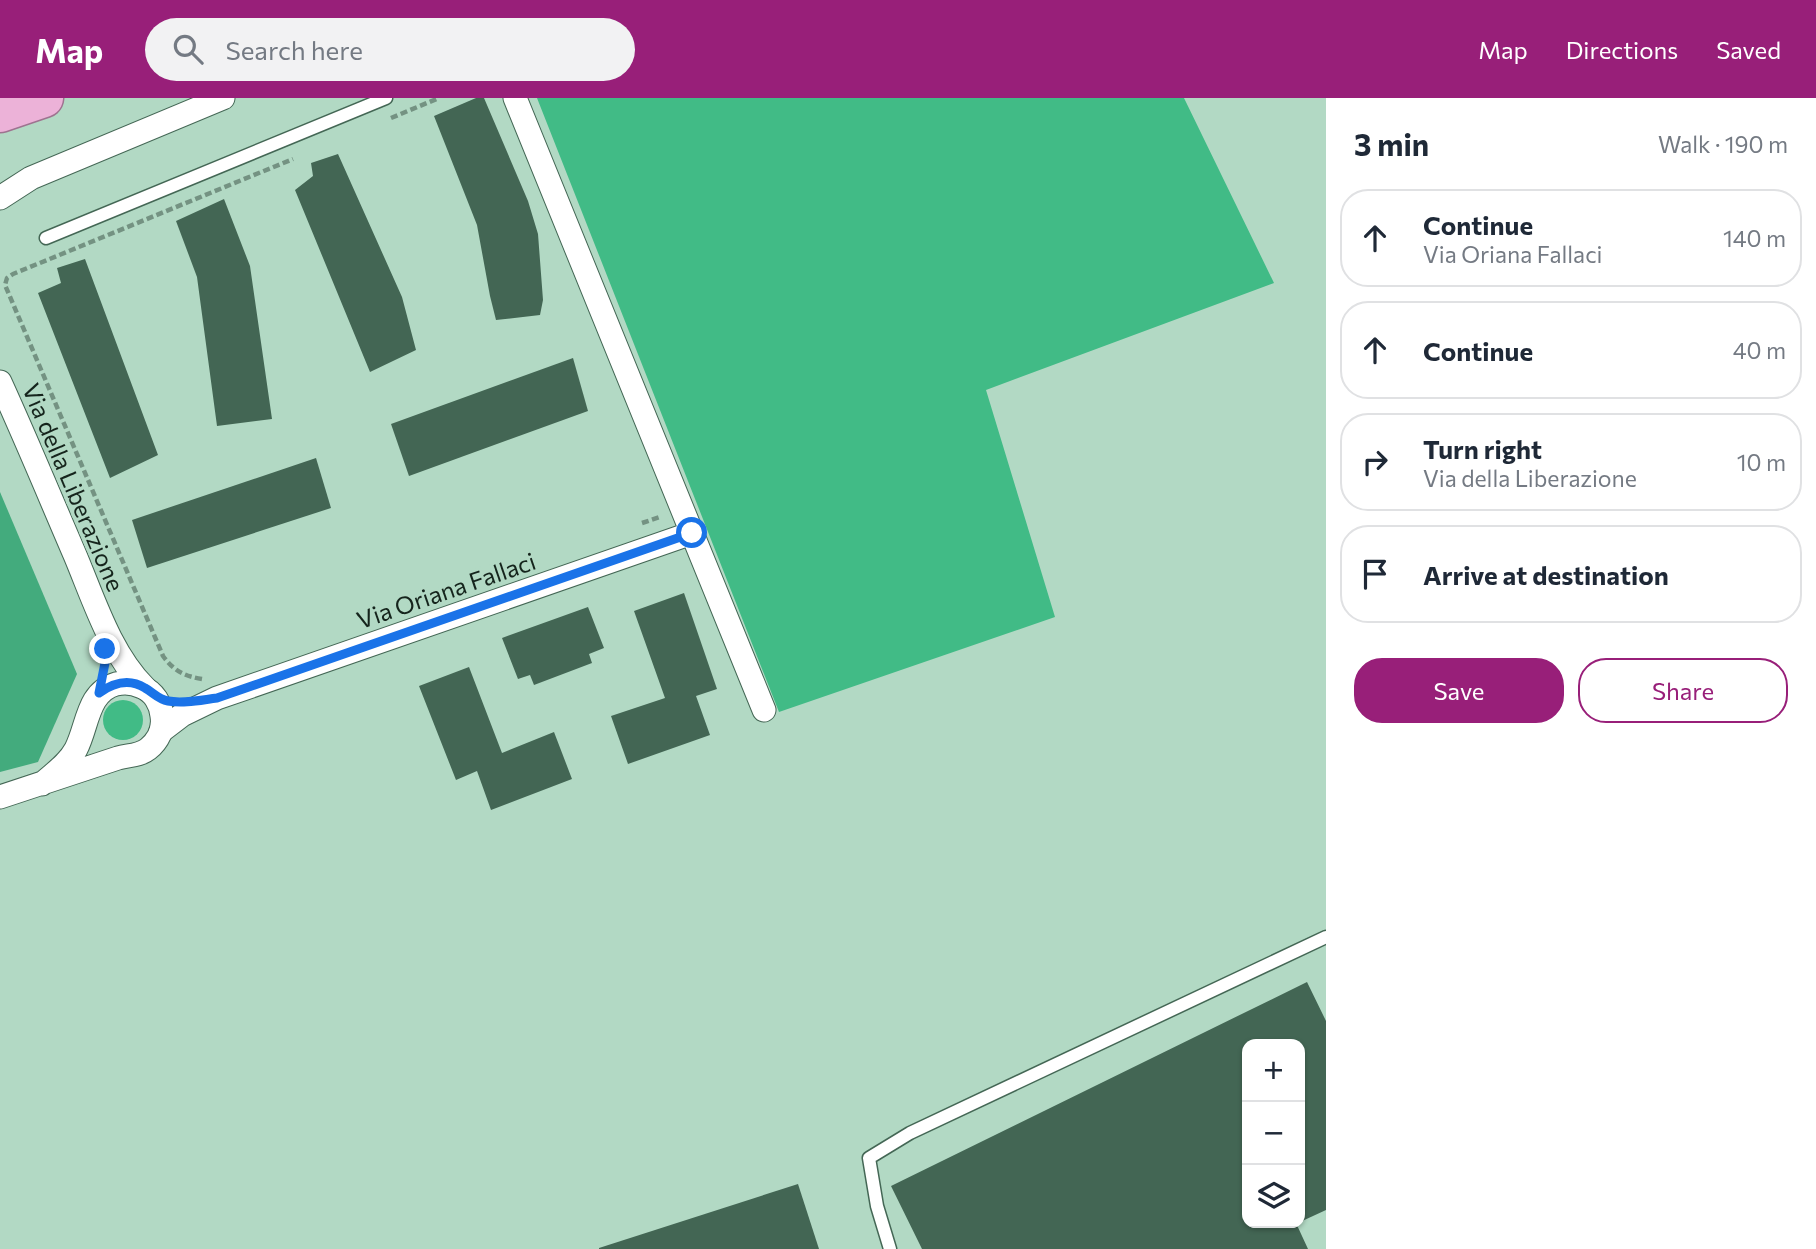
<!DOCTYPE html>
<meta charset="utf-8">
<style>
body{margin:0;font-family:Commissioner,sans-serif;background:#f2f2f3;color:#1f2937}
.controls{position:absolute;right:21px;bottom:21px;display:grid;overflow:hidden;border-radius:14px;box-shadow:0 2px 5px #0004}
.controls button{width:63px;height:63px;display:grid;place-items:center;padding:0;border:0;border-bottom:2px solid #e0e1e3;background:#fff;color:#1f2937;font:35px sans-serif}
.stop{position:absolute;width:21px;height:21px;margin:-16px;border:5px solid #1a73e8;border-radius:50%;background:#fff}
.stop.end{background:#1a73e8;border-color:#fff;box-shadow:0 2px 7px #0008}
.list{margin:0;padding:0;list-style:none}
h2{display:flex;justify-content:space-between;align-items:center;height:91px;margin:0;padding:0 28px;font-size:30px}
h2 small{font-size:23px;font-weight:400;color:#747a83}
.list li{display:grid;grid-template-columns:46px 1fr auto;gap:21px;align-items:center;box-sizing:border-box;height:98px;margin:0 14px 14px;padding:0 14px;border:2px solid #e0e1e3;border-radius:28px}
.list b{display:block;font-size:26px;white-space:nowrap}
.list p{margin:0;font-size:23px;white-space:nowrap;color:#747a83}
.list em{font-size:23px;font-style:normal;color:#747a83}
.actions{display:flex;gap:14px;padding:21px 28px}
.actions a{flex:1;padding:16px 0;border:2px solid #981f79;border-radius:28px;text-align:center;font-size:24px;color:#981f79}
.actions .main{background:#981f79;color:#fff}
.icon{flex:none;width:38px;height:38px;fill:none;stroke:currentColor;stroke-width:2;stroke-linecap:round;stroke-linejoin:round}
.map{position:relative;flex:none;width:1326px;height:1151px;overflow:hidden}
header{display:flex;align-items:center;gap:42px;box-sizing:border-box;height:98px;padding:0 35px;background:#981f79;color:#fff}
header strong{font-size:33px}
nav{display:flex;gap:38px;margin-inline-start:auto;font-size:24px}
.search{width:490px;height:63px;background:#f2f2f3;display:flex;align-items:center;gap:18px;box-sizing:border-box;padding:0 24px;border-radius:38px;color:#747a83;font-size:26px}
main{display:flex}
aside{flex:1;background:#fff}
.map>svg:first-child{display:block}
</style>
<header>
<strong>Map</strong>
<div class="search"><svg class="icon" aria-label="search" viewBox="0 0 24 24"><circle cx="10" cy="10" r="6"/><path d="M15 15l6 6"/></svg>Search here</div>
<nav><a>Map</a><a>Directions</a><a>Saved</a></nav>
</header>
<main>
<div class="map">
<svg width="1326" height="1151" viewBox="0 0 1326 1151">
<rect width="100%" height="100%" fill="#b2d9c4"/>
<g fill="#41bb86">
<path d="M 537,0 L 1184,0 L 1274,185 L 986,292 L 1055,519 L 779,614 Z"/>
<circle cx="123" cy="622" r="20"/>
</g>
<path fill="#43ab7d" d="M 0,394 L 77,576 L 38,664 L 0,674 Z"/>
<g fill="#436654">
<path d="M 476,0 L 484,0 L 528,103 L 538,136 L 543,202 L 540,217 L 496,222 L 490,198 L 477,127 L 434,18 Z"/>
<path d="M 338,56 L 402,199 L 416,252 L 370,274 L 295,92 L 313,78 L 311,65 Z"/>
<path d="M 224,101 L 250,168 L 272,321 L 217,328 L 197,179 L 176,123 Z"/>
<path d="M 85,161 L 158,357 L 110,380 L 38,195 L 61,185 L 57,170 Z"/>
<path d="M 573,260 L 588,313 L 409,378 L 391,326 Z"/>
<path d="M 316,360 L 331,410 L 147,470 L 132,422 Z"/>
<path d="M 684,495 L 717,591 L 696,598 L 710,637 L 628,666 L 611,618 L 665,600 L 634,513 Z"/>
<path d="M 588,509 L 604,550 L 589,556 L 592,565 L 534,587 L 530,577 L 518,581 L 502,540 Z"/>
<path d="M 469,569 L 502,655 L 554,634 L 572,681 L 491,712 L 477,673 L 456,682 L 419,588 Z"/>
<path d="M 1307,884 L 1326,923 L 1326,1112 L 1300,1124 L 1300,946 L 1247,946 L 1247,1125 L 1296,1125 L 1308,1151 L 922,1151 L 891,1088 Z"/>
<path d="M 798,1086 L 819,1151 L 599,1151 L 599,1150 Z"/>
</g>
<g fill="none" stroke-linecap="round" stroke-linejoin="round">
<g stroke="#446755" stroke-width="15">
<g id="service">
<path d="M 46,140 L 386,0"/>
<path d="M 890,1151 L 877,1108 L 869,1060 L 910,1035 L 1326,839"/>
</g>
</g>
<g stroke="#446755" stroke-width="25">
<g id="minor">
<path d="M 515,0 L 764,612"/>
<path d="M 0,100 L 31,80 L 223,0"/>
<path d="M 0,284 C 26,341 50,399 75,457 C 94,502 110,555 145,590"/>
<path d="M 161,633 L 182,617 L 217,600 L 692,435"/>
<path d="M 0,699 C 39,686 78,673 118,660 C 128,657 139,658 148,651 C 158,643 164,631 162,618 C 161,606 154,594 142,589 C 134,585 125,584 116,586 C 87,594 88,628 76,651 C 68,666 54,675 42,686"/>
</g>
</g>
<g stroke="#9e7390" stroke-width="41">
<path id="trunk" d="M 0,15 L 44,0"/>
</g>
<g stroke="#749282" stroke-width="4.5" stroke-dasharray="7 3.5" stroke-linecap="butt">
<path d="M 391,20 L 439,0"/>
<path d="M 642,425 L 660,419"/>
<path d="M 202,581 C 184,578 174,573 163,558 L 5,187 L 7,180 L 13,176 L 293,61"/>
</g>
<use href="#service" stroke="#fff" stroke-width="12"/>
<use href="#minor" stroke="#fff" stroke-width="23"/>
<use href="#trunk" stroke="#ecb2d8" stroke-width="38"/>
</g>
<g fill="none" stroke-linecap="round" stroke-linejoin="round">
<path stroke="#1a73e8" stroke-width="9" d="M 105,551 L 105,565 L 99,595 C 113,585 129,580 145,590 C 154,595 158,601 168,603 C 184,606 201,602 217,600 L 692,435"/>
</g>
<g text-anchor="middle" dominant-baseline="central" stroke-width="7" stroke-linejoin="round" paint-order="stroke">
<g font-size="24" fill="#15241c" stroke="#b2d9c4">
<text transform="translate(74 389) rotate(67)">Via della Liberazione</text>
<text transform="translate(446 492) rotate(-19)">Via Oriana Fallaci</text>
</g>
</g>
</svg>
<div class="controls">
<button>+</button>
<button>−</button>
<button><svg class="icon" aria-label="layers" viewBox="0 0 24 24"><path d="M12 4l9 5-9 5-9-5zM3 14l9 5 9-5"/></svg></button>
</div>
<div class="stop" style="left:692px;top:435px"></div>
<div class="stop end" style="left:105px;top:551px"></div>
</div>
<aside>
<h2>3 min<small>Walk · 190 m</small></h2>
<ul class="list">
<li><svg class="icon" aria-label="ahead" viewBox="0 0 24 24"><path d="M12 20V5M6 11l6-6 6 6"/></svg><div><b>Continue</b><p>Via Oriana Fallaci</p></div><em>140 m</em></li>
<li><svg class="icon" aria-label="ahead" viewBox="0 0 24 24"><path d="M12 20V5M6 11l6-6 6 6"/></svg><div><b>Continue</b></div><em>40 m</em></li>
<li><svg class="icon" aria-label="right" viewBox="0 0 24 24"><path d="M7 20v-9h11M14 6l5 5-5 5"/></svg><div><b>Turn right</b><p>Via della Liberazione</p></div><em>10 m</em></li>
<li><svg class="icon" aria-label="arrive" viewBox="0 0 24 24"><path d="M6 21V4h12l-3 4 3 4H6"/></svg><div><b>Arrive at destination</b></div></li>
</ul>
<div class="actions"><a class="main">Save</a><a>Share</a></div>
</aside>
</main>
